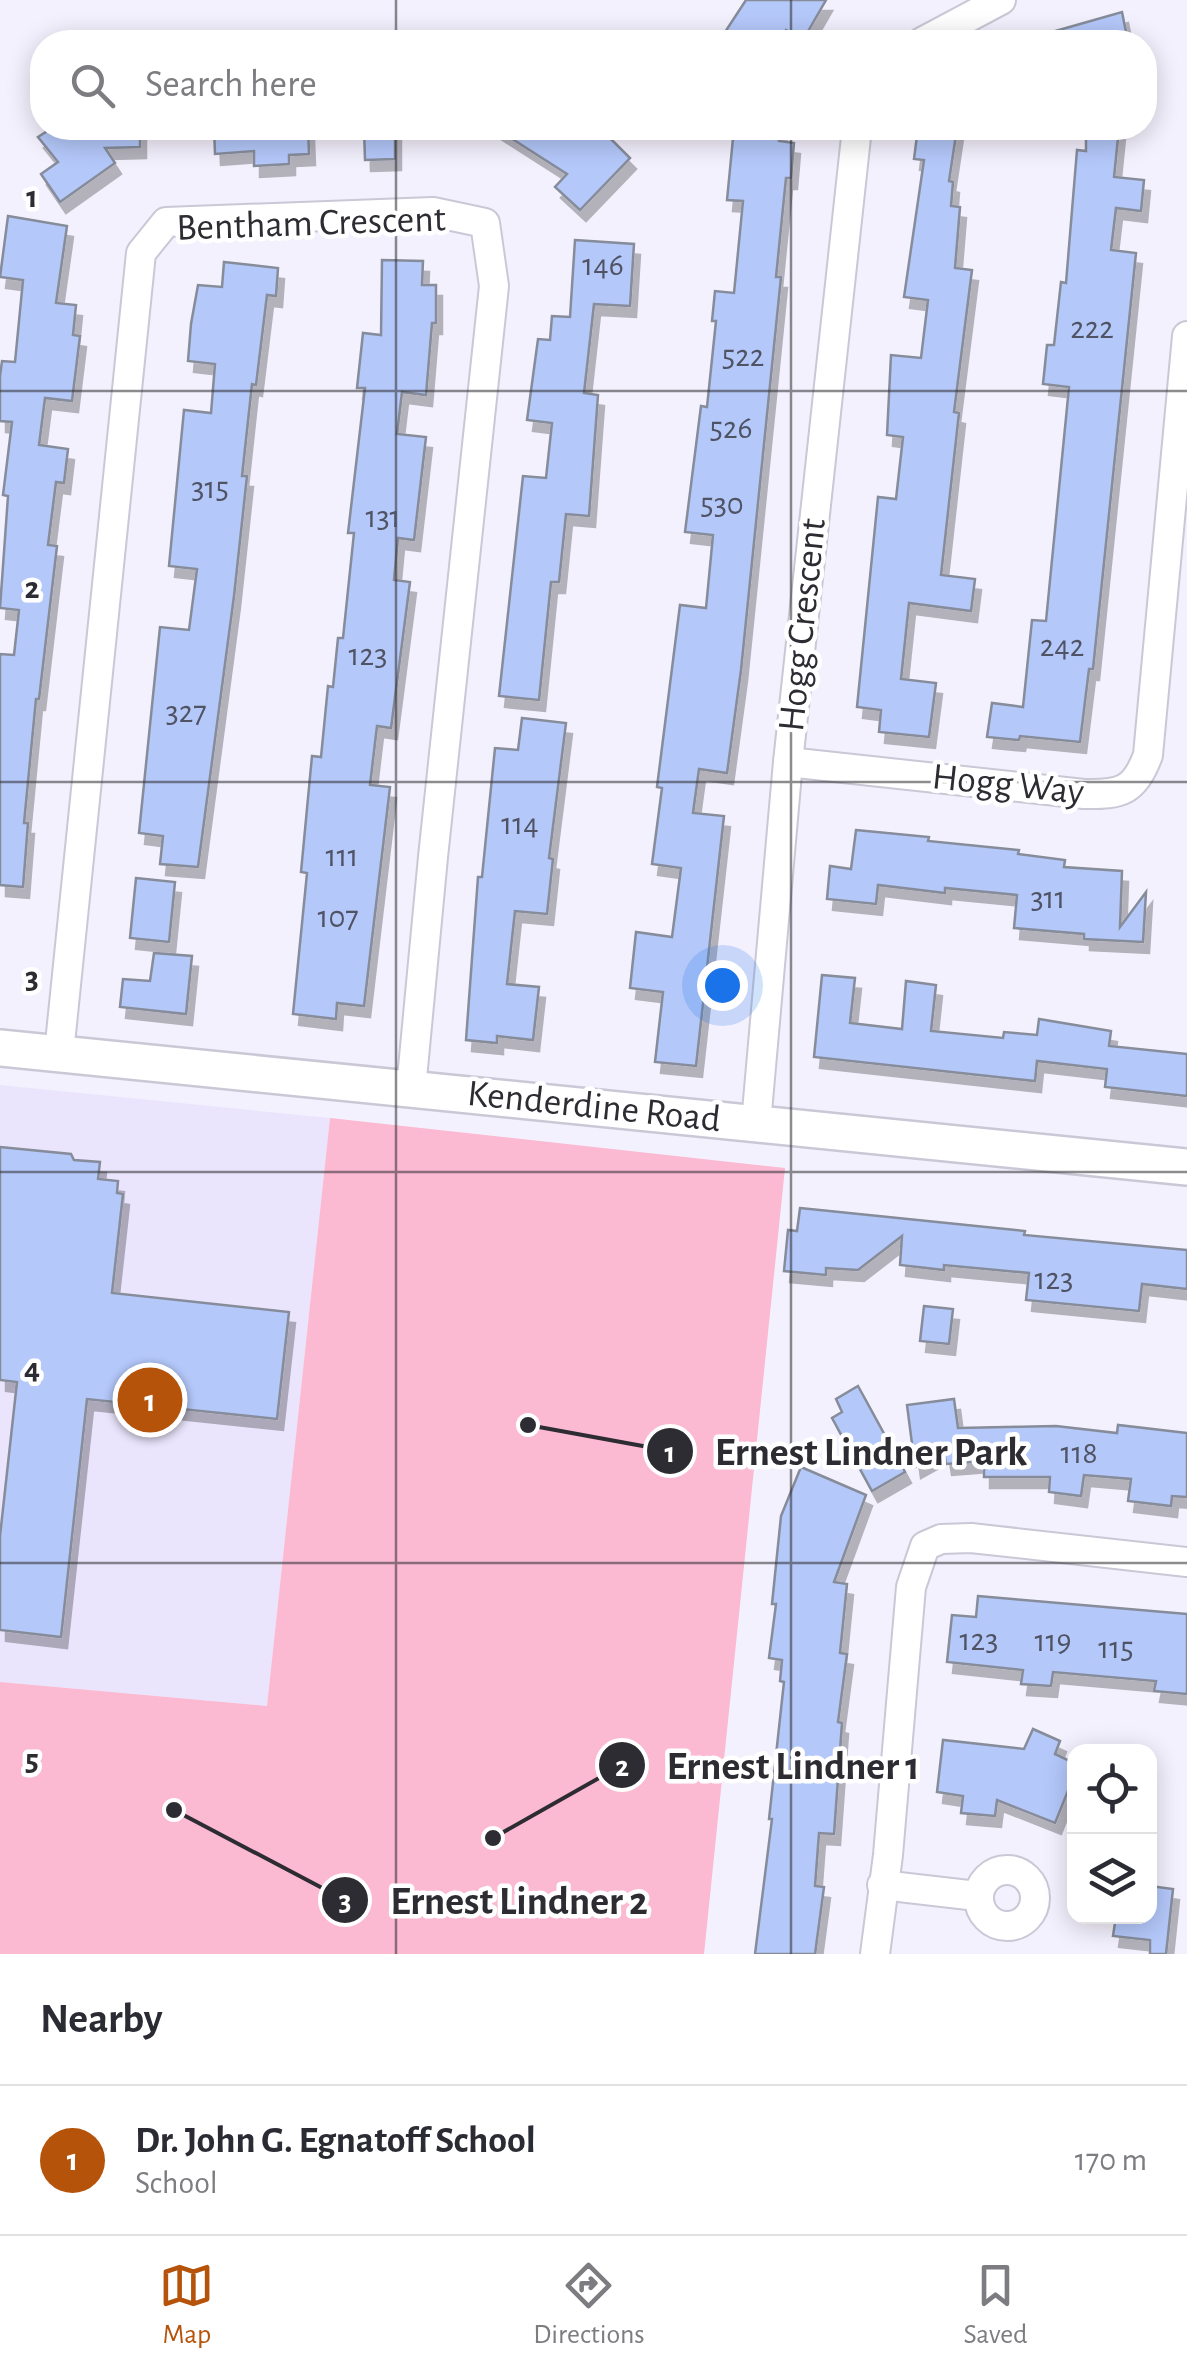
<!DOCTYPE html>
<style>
body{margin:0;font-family:"Alegreya Sans",sans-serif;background:#f7f7f7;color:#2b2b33}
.controls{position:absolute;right:30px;bottom:30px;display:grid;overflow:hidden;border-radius:20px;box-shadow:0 5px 25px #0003}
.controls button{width:90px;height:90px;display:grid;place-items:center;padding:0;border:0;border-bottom:2px solid #e1e1e2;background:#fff;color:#2b2b33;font:50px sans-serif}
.you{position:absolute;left:722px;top:985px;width:35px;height:35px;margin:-25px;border:8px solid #fff;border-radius:50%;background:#1a73e8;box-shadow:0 0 0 15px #1a73e833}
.badge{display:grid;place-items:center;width:65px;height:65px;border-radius:50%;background:#b45309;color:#fff;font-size:32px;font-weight:700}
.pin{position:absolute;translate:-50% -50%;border:5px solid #fff;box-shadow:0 2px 10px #0006}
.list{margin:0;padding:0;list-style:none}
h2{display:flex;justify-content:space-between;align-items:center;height:130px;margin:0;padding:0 40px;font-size:42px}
h2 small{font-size:32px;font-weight:400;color:#7c7c81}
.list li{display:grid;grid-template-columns:65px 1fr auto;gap:30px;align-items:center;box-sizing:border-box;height:150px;padding:0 40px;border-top:2px solid #e1e1e2}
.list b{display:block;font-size:38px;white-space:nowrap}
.list p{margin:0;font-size:32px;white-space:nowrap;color:#7c7c81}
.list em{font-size:32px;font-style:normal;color:#7c7c81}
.icon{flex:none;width:55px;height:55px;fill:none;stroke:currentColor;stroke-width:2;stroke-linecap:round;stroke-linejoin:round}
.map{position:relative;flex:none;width:1187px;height:1954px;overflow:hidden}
.search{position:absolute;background:#fff;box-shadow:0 5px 25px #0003;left:30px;right:30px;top:30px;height:110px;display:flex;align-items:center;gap:25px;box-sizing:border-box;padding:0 35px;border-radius:40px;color:#7c7c81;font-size:38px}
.sheet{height:280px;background:#fff}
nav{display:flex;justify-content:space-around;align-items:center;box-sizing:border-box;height:140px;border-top:2px solid #e1e1e2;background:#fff;font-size:28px;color:#7c7c81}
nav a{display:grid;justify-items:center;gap:5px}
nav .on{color:#b45309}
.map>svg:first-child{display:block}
</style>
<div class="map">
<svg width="1187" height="1954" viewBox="0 0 1187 1954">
<defs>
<filter id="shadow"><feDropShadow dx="6" dy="11" stdDeviation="0" flood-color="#0004"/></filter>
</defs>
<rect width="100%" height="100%" fill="#f4f1fe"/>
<path fill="#eae5fc" d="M 0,1085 L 330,1118 L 267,1706 L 0,1682 Z"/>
<path fill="#fbb9d2" d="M 330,1118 L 785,1168 L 704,1954 L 0,1954 L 0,1682 L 267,1706 Z"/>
<g fill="#b4c8fa" stroke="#868c9a" stroke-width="2.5" filter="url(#shadow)">
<path d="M 746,0 L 826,0 L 803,40 L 786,30 L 779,42 L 743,42 L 725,32 Z"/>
<path d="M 1122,12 L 1128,42 L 1039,42 L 1038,36 Z"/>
<path d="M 52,128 L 140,128 L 140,147 L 105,148 L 115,163 L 60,202 L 41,174 L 58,162 L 38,137 Z"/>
<path d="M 214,128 L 308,128 L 309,154 L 289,155 L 289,164 L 254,166 L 254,151 L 215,154 Z"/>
<path d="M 364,128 L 395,128 L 395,159 L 365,160 Z"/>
<path d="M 495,128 L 600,128 L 630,158 L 580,210 L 555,187 L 567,174 Z"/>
<path d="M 734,128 L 781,128 L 779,141 L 794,143 L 791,178 L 786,178 L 776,277 L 781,277 L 741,670 L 727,773 L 699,769 L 693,813 L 724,816 L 696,1066 L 655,1062 L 663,992 L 630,988 L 636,932 L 672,937 L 681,868 L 652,864 L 662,788 L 657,787 L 680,605 L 706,608 L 713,535 L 685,532 L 701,406 L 707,407 L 716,321 L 712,321 L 715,291 L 734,293 L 743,201 L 727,200 Z"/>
<path d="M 918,128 L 957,128 L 949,181 L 953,182 L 951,206 L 960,207 L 955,268 L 972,270 L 954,412 L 959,413 L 941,575 L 975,579 L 971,611 L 909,603 L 901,679 L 936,683 L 929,737 L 879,732 L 881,710 L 857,707 L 878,497 L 896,499 L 903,437 L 887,435 L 891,355 L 921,358 L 928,300 L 904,297 L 924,160 L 914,159 Z"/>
<path d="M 1086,128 L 1119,128 L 1114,177 L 1144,180 L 1141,211 L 1116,208 L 1111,250 L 1136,253 L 1093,669 L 1089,669 L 1080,742 L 1020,736 L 1019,740 L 987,737 L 992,703 L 1023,707 L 1032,620 L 1046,621 L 1069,387 L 1043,384 L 1047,345 L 1054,345 L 1061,282 L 1066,283 L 1077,150 L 1086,151 Z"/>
<path d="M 8,216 L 67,226 L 56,303 L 76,305 L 73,335 L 80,336 L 72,401 L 45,398 L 39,445 L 68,449 L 64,483 L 56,482 L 48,545 L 57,546 L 39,699 L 36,699 L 24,823 L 28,823 L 23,887 L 0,885 L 0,654 L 14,655 L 19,610 L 0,608 L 8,496 L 3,495 L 12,422 L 0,421 L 0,376 L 2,361 L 15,362 L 23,280 L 0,277 Z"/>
<path d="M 575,240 L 634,244 L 630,306 L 594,304 L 584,393 L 598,395 L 589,516 L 566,514 L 559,582 L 551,582 L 539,700 L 499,696 L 523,476 L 546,478 L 552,423 L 527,420 L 538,339 L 550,340 L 552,316 L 570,317 Z"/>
<path d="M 382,260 L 423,261 L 422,285 L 436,285 L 436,323 L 432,323 L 426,395 L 402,392 L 397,434 L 426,437 L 414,540 L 398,538 L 394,580 L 410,582 L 391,728 L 377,726 L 370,785 L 390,787 L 364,1006 L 337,1003 L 336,1019 L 293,1014 L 307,873 L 301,872 L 312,756 L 321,757 L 328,686 L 333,687 L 338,638 L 343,638 L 354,533 L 348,533 L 365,388 L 357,388 L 363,333 L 381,335 Z"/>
<path d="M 224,262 L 278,268 L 276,296 L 267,295 L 256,385 L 252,384 L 242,476 L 247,476 L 234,596 L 198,867 L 160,864 L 163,836 L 139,833 L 160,627 L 189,630 L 197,569 L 169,566 L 184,410 L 211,413 L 215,364 L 188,361 L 191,324 L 198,285 L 222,287 Z"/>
<path d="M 522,718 L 566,723 L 549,858 L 553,859 L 547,914 L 515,911 L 507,984 L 539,987 L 533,1040 L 497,1036 L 497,1043 L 466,1040 L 478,877 L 482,877 L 495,748 L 518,750 Z"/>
<path d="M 856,830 L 929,837 L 928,841 L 1019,850 L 1018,854 L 1065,860 L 1064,867 L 1122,871 L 1120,927 L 1146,892 L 1143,942 L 1084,939 L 1084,934 L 1014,928 L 1017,895 L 945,888 L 945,893 L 878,885 L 876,904 L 827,899 L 830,866 L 851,869 Z"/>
<path d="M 136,878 L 175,882 L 169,942 L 130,938 Z"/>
<path d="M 154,953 L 192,956 L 186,1014 L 120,1007 L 123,979 L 150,981 Z"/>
<path d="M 822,975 L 855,978 L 850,1023 L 902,1029 L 906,981 L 936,985 L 931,1031 L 1003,1038 L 1004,1032 L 1037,1035 L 1039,1019 L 1111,1031 L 1109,1046 L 1187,1054 L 1187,1096 L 1105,1087 L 1107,1069 L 1037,1061 L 1035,1081 L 814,1057 Z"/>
<path d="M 0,1147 L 71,1154 L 74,1160 L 100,1162 L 98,1179 L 118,1181 L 117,1193 L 123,1194 L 112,1293 L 289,1312 L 277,1419 L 87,1399 L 61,1637 L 0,1630 L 0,1536 L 17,1382 L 0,1380 Z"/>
<path d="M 800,1208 L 1025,1231 L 1024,1235 L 1187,1250 L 1187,1289 L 1142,1284 L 1139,1311 L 1026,1300 L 1029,1273 L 944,1265 L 944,1270 L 900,1265 L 902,1236 L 858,1270 L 826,1268 L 826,1275 L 784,1271 L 788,1230 L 797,1231 Z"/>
<path d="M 924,1306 L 953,1309 L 949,1344 L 920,1341 Z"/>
<path d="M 858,1386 L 905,1472 L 872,1491 L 832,1418 L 842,1412 L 836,1399 Z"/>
<path d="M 954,1399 L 958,1428 L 1056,1426 L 1117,1433 L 1118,1425 L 1187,1433 L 1187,1497 L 1172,1496 L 1171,1506 L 1128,1501 L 1131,1479 L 1084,1475 L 1081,1496 L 1049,1492 L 1050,1477 L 984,1477 L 984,1461 L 946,1464 L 944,1451 L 915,1467 L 907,1405 Z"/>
<path d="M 801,1467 L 866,1495 L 834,1582 L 847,1584 L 840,1653 L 847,1654 L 838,1722 L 842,1723 L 834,1834 L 819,1833 L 815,1886 L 824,1887 L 815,1954 L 755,1954 L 772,1819 L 769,1819 L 784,1682 L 780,1681 L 782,1660 L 769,1658 L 776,1604 L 772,1604 L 781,1516 Z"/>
<path d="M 978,1596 L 1187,1614 L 1187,1694 L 1154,1691 L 1156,1681 L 1053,1672 L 1051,1686 L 1021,1684 L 1023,1670 L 947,1662 L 952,1615 L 976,1617 Z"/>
<path d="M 1033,1729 L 1060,1741 L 1055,1754 L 1074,1763 L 1074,1776 L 1055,1823 L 997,1800 L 995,1816 L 961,1813 L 963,1796 L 937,1792 L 943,1740 L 1024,1749 Z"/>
<path d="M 1150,1886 L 1173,1889 L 1166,1954 L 1150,1954 L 1150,1940 L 1113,1936 L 1116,1916 L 1150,1916 Z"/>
</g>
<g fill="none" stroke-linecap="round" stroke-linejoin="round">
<g stroke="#cbc7d6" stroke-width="32">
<g id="minor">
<path d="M 922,42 L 1001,0"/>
<path d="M 788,762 L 1084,794 C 1121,795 1135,791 1148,755 L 1187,336"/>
<path d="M 59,1053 L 141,253 L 166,222 L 433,212 L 485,223 L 494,286 L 433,857 L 411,1089"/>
<path d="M 756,1123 L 788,762 L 857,128"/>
<circle cx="1007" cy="1898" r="28"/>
<path d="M 882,1885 L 977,1896"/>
<path d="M 875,1954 L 888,1855 L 911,1587 L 925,1546 L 941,1539 L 971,1538 L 1187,1562"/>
</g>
</g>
<g stroke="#cbc7d6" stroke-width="40">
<path id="tertiary" d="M 0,1048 L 1187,1167"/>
</g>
<use href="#minor" stroke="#fff" stroke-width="28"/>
<use href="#tertiary" stroke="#fff" stroke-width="35"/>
</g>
<path fill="none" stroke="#2d2c32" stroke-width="2.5" stroke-opacity="0.55" d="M 396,0 L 396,42M 791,0 L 791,42M 396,128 L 396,1954M 791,128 L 791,1954M 0,391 L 1187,391M 0,782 L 1187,782M 0,1172 L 1187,1172M 0,1563 L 1187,1563"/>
<g text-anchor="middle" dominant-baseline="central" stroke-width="9" stroke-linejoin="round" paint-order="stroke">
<g font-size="32" fill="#4f5364">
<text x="603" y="265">146</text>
<text x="1092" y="328">222</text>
<text x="743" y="356">522</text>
<text x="731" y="428">526</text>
<text x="210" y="488">315</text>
<text x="722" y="504">530</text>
<text x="383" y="517">131</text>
<text x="1062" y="646">242</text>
<text x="368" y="655">123</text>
<text x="186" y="712">327</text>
<text x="520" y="824">114</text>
<text x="342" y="856">111</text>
<text x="1048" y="898">311</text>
<text x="338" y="917">107</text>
<text x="1054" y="1279">123</text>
<text x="1079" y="1453">118</text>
<text x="979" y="1640">123</text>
<text x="1053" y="1641">119</text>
<text x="1116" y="1648">115</text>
</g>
<g font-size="38" fill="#2d2c32" stroke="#fff">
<text transform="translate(311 224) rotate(-2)">Bentham Crescent</text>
<text transform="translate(803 625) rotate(-84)">Hogg Crescent</text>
<text transform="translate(1008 785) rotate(6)">Hogg Way</text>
<text transform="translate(594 1107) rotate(6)">Kenderdine Road</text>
</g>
</g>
<g font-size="32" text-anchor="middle" font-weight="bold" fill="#2d2c32" stroke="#fff" stroke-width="9" stroke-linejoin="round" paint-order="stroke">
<text x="32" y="207">1</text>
<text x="32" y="598">2</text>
<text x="32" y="988">3</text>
<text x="32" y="1379">4</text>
<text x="32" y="1770">5</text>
</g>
<path fill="none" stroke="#2d2c32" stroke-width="4" d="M528 1425L670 1451M493 1838L622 1765M174 1810L345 1900"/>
<g fill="#2d2c32" stroke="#fff" stroke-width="4">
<circle cx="528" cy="1425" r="10"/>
<circle cx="493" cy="1838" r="10"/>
<circle cx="174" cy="1810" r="10"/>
<circle cx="670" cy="1451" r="25"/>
<circle cx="622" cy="1765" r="25"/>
<circle cx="345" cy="1900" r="25"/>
</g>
<g font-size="30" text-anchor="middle" font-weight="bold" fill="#fff">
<text x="670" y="1462">1</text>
<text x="622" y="1776">2</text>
<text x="345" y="1910">3</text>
</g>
<g font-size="40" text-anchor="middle" font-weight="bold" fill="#2d2c32" stroke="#fff" stroke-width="9" stroke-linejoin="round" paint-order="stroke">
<text x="871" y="1465">Ernest Lindner Park</text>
<text x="793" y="1779">Ernest Lindner 1</text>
<text x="519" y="1914">Ernest Lindner 2</text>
</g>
</svg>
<div class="controls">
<button><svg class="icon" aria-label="locate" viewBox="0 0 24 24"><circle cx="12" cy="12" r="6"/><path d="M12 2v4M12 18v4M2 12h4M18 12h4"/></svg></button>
<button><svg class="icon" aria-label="layers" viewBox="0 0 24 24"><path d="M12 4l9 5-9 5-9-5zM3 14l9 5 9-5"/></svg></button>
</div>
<div class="you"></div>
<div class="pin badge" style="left:150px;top:1400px">1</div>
<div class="search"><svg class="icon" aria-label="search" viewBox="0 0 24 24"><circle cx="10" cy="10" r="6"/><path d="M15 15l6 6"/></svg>Search here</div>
</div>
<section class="sheet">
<h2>Nearby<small></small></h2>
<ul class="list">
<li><span class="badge">1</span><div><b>Dr. John G. Egnatoff School</b><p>School</p></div><em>170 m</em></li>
</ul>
</section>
<nav>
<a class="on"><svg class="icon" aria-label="map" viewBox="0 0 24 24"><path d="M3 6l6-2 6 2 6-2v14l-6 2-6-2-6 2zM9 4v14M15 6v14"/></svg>Map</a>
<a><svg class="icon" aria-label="directions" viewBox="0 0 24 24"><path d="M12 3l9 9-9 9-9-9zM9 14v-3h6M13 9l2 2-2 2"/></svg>Directions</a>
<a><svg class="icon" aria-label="saved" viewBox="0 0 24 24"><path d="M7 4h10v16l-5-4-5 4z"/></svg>Saved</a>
</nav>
